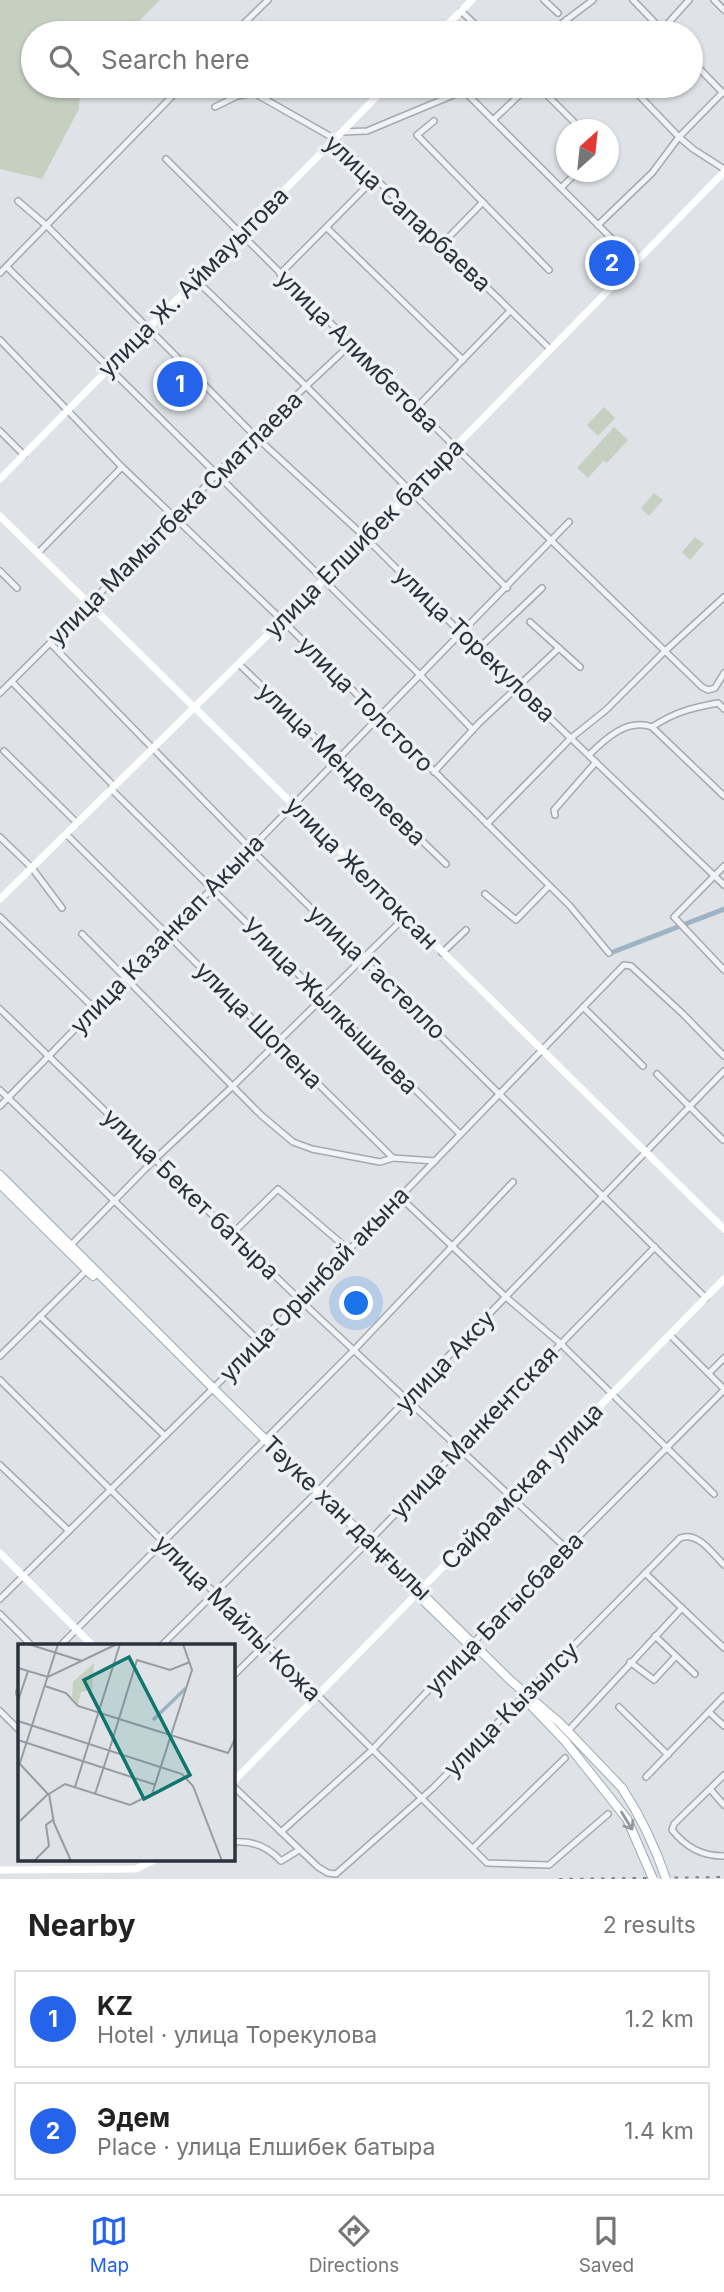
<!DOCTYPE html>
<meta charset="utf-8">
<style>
body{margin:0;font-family:Inter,sans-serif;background:#f2f2f2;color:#222}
.compass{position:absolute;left:556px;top:119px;width:63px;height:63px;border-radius:50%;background:#fff;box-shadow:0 2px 5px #0004;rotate:27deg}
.you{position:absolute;left:357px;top:1304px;width:24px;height:24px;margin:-18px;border:5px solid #fff;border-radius:50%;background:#1a73e8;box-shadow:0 0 0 10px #1a73e833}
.badge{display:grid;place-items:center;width:46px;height:46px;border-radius:50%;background:#2563eb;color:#fff;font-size:23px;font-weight:700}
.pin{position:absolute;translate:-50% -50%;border:4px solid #fff;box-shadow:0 2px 7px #0006}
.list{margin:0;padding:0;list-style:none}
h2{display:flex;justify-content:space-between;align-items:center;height:91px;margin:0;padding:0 28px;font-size:30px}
h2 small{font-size:23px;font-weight:400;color:#767676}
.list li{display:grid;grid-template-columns:46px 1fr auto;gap:21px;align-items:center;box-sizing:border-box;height:98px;margin:0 14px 14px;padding:0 14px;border:2px solid #e0e0e0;border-radius:0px}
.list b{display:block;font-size:26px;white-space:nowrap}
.list p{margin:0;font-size:23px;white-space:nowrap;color:#767676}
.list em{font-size:23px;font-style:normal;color:#767676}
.icon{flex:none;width:38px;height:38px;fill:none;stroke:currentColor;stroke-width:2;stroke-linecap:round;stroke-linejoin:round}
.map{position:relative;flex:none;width:724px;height:1879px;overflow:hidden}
.search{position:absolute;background:#fff;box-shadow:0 2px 5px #0004;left:21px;right:21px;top:21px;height:77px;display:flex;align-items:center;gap:18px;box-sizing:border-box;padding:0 24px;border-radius:38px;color:#767676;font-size:26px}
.sheet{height:315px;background:#fff}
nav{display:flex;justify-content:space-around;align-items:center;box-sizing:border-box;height:98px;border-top:2px solid #e0e0e0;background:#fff;font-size:19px;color:#767676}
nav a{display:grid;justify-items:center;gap:4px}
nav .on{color:#2563eb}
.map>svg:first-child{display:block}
</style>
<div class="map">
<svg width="724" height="1879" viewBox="0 0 724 1879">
<rect width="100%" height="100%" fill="#dfe3e7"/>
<g fill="#c6d0c1">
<path d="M 0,0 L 160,0 L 127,33 L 33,33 L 33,86 L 80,86 L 79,109 L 42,179 L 0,169 Z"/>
<path d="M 604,407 L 615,418 L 598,436 L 587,425 Z"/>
<path d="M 614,427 L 628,440 L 607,463 L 603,461 L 588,478 L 577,468 Z"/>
<path d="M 654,493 L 663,500 L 649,516 L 641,508 Z"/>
<path d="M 695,537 L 704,544 L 690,560 L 682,552 Z"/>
</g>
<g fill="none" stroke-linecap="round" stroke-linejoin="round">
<path stroke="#9eb4c4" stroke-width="5" d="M 613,952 L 724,909"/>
<g stroke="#a5aab1" stroke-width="8">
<g id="street">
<path d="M 544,0 L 558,13"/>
<path d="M 633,0 L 665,33"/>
<path d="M 714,0 L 724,10"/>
<path d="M 461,11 L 484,33"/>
<path d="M 566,20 L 580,33"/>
<path d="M 662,30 L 689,0"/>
<path d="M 234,33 L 268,0"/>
<path d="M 549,33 L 593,0"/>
<path d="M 691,60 L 723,93"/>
<path d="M 538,86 L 582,130"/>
<path d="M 630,86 L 679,137 L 693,149 L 724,169"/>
<path d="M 464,91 L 635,262"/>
<path d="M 215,107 L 237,96 L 254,93 L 335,139 L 550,349"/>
<path d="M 493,120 L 529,86"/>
<path d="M 434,121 L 417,135 L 549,270"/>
<path d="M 342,132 L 367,131 L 475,86"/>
<path d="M 166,159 L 455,447 L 702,687 L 708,690 L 715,688 L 724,673"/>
<path d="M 561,188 L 577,172"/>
<path d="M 18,201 L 47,226 L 254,435 L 366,538 L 462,634 L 724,885"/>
<path d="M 598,225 L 652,173 L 679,137 L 723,92"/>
<path d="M 327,228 L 463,360"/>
<path d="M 442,244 L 483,202"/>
<path d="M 7,267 L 421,676 L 473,730"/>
<path d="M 0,273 L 182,86"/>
<path d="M 280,274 L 375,178"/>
<path d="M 196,280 L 306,386 L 507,588"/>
<path d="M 0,340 L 122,467 L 283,621 L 570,906 L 609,953"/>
<path d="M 416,408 L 510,311"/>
<path d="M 0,431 L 24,455"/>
<path d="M 38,553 L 122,467"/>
<path d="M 0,571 L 17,588"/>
<path d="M 530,622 L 580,667"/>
<path d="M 51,644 L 251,849 L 706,1298"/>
<path d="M 478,649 L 542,588"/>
<path d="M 239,664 L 446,864"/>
<path d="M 12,682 L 114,786"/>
<path d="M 0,693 L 175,518 L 254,435 L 351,344"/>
<path d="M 652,727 L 724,796"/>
<path d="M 4,751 L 77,823"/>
<path d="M 589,755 C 605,739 627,718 652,727 C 675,712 691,708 718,703 L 724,709"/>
<path d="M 434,772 L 479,723 L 559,648"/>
<path d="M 111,789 L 460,1134"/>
<path d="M 555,815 L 554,810 L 596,762"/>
<path d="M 487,824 L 571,738 L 606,710 L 664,652 L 724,597"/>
<path d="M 66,834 L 393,1158 L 435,1161"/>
<path d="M 0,837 L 32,868 L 62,908"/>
<path d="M 724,866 L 674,917 L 724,970"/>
<path d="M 485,894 L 516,920 L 549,886"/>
<path d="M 0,917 L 95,1009"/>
<path d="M 82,934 L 261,1115 L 293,1142 L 312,1149 L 380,1162 L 393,1158"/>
<path d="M 442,953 L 466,930"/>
<path d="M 583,1007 L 643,1066"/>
<path d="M 0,1009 L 300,1300 L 567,1549"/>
<path d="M 657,1074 L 723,1140"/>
<path d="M 0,1090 L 260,1342"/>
<path d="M 0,1106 L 569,522"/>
<path d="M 400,1197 L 507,1298 L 560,1343 L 714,1494"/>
<path d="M 232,1234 L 278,1189 L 349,1250"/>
<path d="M 70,1246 L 155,1159 L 233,1086 L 405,917"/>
<path d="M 40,1316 L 165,1436"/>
<path d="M 670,1335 L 724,1389"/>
<path d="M 0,1356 L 89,1268"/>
<path d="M 709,1373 L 724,1358"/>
<path d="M 0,1380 L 487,1863 L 549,1865 L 608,1814"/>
<path d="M 0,1465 L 69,1531"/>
<path d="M 645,1573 L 724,1648"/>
<path d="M 0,1599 L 260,1342 L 624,965 L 631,966 L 683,1014 L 724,1056"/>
<path d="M 0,1614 L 32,1646"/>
<path d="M 655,1636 L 695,1674"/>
<path d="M 60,1646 L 355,1349 L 513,1182"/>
<path d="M 161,1646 L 318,1491 L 724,1071"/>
<path d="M 630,1662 L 654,1680 L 676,1656"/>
<path d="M 233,1676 L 370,1540 L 655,1247"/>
<path d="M 19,1692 L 19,1693"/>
<path d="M 619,1707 L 668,1755"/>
<path d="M 0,1711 L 19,1730"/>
<path d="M 709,1712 L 724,1726"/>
<path d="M 567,1732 L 682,1608"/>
<path d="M 724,1775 L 674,1824 L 672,1830 C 686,1847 701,1856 724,1856"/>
<path d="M 646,1777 L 724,1696"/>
<path d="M 233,1786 L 318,1867 L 328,1873 L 336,1874 L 433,1788 L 680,1538 C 698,1531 712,1553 724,1565"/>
<path d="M 710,1789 L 724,1805"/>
<path d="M 281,1832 L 372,1750 L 470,1646 L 724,1390"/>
<path d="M 233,1842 C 253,1840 268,1847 281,1861 L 299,1850"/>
<path d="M 473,1848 L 565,1758"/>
</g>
</g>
<g stroke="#a0a9b1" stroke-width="10">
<g id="primary">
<path d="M 0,1175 L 213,1388 L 511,1681 L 560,1723 L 622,1788"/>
<path d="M 0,1184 L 93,1276"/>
<path d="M 351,1530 L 375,1553"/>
<path d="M 396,1574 L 467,1643"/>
<path d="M 522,1696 L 565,1741 L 588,1770"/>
</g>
</g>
<use href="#street" stroke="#f2f3f6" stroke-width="5"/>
<g stroke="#fff" stroke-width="7">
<path d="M 439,33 L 472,0"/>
<path d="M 0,479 L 387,86"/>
<path d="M 0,516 L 724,1229"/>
<path d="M 0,899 L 366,538 L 724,172"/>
<path d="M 0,1553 L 93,1646"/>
<path d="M 233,1782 L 724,1279"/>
<path d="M 0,1870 L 136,1869 L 154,1860"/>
</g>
<use href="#primary" stroke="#fff" stroke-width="8"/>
<path stroke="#7a848f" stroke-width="2" stroke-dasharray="3.5 7" stroke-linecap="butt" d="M 559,1879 L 724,1877"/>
<g stroke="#a0a9b1" stroke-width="10" stroke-linecap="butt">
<g id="primary-bridge">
<path d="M 588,1770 L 627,1819 L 653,1879"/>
<path d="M 622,1788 C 641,1817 655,1846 666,1879"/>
</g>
</g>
<use href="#primary-bridge" stroke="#fff" stroke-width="8"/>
</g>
<defs><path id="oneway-shaft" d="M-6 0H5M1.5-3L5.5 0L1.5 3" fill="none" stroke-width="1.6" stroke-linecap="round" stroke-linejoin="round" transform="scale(1.75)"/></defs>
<use stroke="#94989e" href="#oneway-shaft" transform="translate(627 1821) rotate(58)"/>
<g text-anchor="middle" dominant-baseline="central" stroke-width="7" stroke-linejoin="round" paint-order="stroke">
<g font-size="24" fill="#2a323d" stroke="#eff2f5">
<text transform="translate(408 213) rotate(43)">улица Сапарбаева</text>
<text transform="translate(193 282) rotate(-45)">улица Ж. Аймауытова</text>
<text transform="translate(358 351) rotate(45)">улица Алимбетова</text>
<text transform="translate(175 518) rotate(-45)">улица Мамытбека Сматлаева</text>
<text transform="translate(364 538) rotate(-45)">улица Елшибек батыра</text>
<text transform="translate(475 644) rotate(44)">улица Торекулова</text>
<text transform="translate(366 704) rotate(45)">улица Толстого</text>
<text transform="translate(342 764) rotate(44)">улица Менделеева</text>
<text transform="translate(362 873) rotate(45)">улица Желтоксан</text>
<text transform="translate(167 934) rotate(-46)">улица Казанкап Акына</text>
<text transform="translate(377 972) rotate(44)">улица Гастелло</text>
<text transform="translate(330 1006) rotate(45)">Улица Жылкышиева</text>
<text transform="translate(259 1025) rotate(45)">улица Шопена</text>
<text transform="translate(191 1194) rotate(44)">улица Бекет батыра</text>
<text transform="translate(314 1284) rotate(-46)">улица Орынбай акына</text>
<text transform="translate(445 1361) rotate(-46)">улица Аксу</text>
<text transform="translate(474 1432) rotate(-46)">улица Манкентская</text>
<text transform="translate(522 1486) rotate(-46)">Сайрамская улица</text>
<text transform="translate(347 1518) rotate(44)">Тәуке хан даңғылы</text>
<text transform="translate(504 1613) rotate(-46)">улица Багысбаева</text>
<text transform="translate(238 1618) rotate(45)">улица Майлы Кожа</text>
<text transform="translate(511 1709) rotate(-45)">улица Кызылсу</text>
</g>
</g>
<g transform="translate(18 1644)">
<rect width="217" height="217" fill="#dfe3e7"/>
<path d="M 76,19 L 74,46 L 63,48 L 60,61 L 54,53 L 55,38 Z" fill="#c6d0c1"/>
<path fill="none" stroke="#9eb4c4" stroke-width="3.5" d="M 135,76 L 168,44"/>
<path fill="none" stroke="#979ca3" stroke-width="2" d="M 10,0 L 64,17M 0,24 L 30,33 L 99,0M 27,42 L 48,49 L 60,62 L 101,75M 0,57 L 10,27M 101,75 L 210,109 L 217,95M 0,77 L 164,130 L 175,142 L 204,217M 0,96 L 138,141M 91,107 L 119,16 L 152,26 L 172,18M 0,118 L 30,150 L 2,177M 2,119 L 40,0M 57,143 L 102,0M 77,150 L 91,107M 16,217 L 31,202 L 28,181 L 36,175M 53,217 L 36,179 L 31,150 L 47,140 L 112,161 L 134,150 L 174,26 L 165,0"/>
<path fill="#0f766e" fill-opacity="0.15" stroke="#0f766e" stroke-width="3.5" d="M 111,13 L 172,131 L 126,155 L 66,36 Z"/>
<rect width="217" height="217" fill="none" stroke="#2a323d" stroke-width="3.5"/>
</g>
</svg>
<svg class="compass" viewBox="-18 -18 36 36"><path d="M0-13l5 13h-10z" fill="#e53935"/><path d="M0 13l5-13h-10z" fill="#767676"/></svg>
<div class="you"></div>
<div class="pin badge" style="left:180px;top:384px">1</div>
<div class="pin badge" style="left:612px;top:263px">2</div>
<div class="search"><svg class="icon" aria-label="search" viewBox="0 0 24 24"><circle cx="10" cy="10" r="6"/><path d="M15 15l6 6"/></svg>Search here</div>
</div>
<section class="sheet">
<h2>Nearby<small>2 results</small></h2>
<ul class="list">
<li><span class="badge">1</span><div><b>KZ</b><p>Hotel · улица Торекулова</p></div><em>1.2 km</em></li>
<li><span class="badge">2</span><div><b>Эдем</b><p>Place · улица Елшибек батыра</p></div><em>1.4 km</em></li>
</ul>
</section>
<nav>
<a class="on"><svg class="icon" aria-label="map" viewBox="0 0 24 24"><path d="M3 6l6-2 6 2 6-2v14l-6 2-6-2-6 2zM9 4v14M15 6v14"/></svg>Map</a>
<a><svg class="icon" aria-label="directions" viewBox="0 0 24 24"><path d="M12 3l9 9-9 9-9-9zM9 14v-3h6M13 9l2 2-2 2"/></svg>Directions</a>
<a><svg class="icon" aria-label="saved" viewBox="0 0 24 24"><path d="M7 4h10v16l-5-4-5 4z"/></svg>Saved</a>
</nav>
